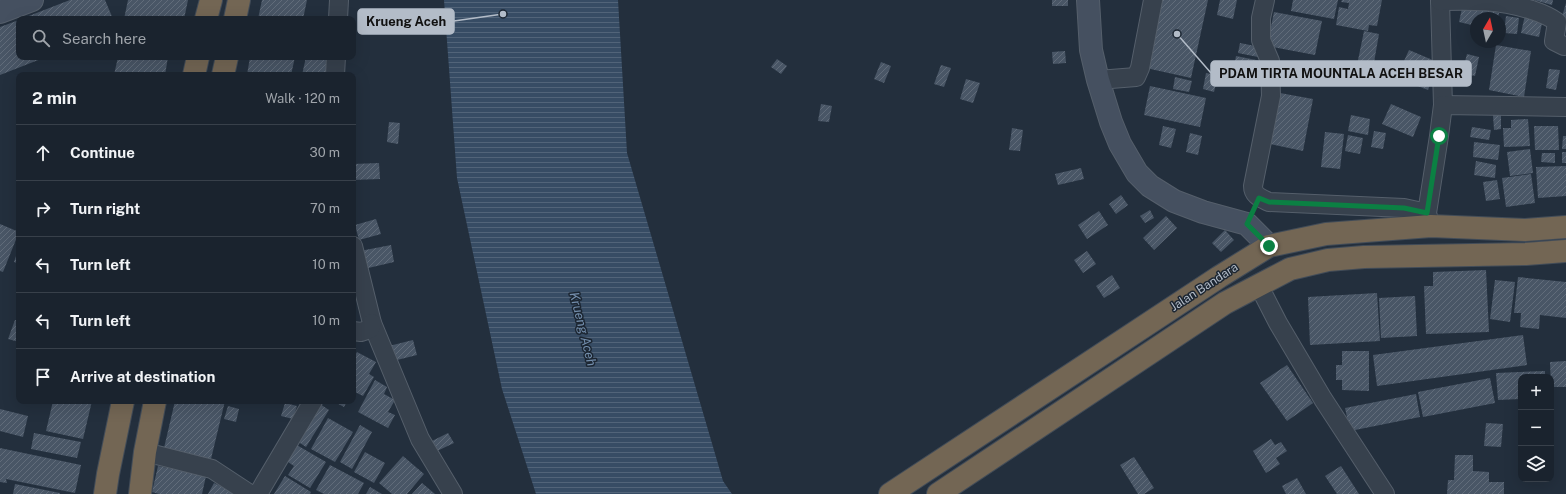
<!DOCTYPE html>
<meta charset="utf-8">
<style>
body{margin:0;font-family:"Public Sans",sans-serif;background:#232b36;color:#f1f3f6}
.controls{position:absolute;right:12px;bottom:12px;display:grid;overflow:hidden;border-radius:8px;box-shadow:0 4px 16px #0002}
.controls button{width:36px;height:36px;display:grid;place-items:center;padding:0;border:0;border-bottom:1px solid #38404a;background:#1a232e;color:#f1f3f6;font:20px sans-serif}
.compass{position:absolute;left:1470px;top:12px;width:36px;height:36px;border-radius:50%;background:#1a232e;box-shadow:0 4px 16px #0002;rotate:9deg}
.stop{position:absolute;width:12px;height:12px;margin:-9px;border:3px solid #0b8043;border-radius:50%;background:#fff}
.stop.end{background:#0b8043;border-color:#fff;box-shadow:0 1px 4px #0008}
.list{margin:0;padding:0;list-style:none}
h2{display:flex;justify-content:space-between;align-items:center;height:52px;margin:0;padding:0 16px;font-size:17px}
h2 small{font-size:13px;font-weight:400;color:#9fa4aa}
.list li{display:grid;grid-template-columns:26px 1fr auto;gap:12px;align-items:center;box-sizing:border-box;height:56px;padding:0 16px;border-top:1px solid #38404a}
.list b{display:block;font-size:15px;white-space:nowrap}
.list em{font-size:13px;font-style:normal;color:#9fa4aa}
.icon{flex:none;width:22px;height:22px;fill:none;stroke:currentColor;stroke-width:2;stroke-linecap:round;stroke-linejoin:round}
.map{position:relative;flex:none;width:1566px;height:494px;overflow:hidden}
.search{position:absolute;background:#1a232e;box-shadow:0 4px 16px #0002;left:16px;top:16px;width:340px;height:44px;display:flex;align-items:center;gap:10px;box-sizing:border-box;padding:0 14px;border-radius:8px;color:#9fa4aa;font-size:15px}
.panel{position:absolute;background:#1a232e;box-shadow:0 4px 16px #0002;left:16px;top:72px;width:340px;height:332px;border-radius:8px}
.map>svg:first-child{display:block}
</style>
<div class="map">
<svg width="1566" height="494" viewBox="0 0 1566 494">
<defs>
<pattern id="water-rules" width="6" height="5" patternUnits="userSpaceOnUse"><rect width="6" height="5" fill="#374c64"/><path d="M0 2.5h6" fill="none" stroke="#526479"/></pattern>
<pattern id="building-hatch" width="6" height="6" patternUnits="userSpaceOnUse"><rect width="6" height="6" fill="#495666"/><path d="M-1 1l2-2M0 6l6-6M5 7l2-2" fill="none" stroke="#616c7a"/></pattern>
</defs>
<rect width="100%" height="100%" fill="#232f3d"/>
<path fill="url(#water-rules)" d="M 444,0 L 618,0 L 627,153 L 723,481 L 732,494 L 536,494 L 502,389 L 457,178 Z"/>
<g fill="url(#building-hatch)">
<path d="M 70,0 L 105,0 L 113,19 L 21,19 Z"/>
<path d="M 128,0 L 188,0 L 184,19 L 124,19 Z"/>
<path d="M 262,0 L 307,0 L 303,19 L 258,19 Z"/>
<rect x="1052" y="0" width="16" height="6"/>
<path d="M 1161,0 L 1208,0 L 1191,78 L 1146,68 Z"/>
<path d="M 1220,0 L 1237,0 L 1233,19 L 1217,15 Z"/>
<path d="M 1293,0 L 1338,0 L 1334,19 L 1291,11 Z"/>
<path d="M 1342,0 L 1382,0 L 1377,26 L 1369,25 L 1368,31 L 1336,25 L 1339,7 L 1348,9 L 1349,3 L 1341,2 Z"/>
<path d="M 1534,0 L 1553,0 L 1552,5 Z"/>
<path d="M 1566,3 L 1566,29 L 1559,27 Z"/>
<path d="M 1463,4 L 1499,13 L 1498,18 L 1476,18 L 1476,26 L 1459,22 Z"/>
<path d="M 1274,12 L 1322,21 L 1315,55 L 1267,46 Z"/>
<path d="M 1525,15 L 1543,19 L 1539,37 L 1521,33 Z"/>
<path d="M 1506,16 L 1519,18 L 1517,34 L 1504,33 Z"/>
<path d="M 19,20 L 19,57 L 46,57 L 0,75 L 0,27 Z"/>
<path d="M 1364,31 L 1379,34 L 1373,68 L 1357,65 Z"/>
<path d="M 1240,43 L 1260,47 L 1258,57 L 1238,53 Z"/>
<path d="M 1496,45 L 1531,51 L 1524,97 L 1489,90 Z"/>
<path d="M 1409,50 L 1435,61 L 1430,72 L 1404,61 Z"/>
<path d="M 1065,51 L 1066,63 L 1053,64 L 1052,52 Z"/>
<path d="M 1467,54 L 1479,57 L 1475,76 L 1462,73 Z"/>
<path d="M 1236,56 L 1261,61 L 1257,77 L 1233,72 Z"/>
<path d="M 118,57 L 168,57 L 165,75 L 114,75 Z"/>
<path d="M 250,57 L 295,57 L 291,75 L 247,75 Z"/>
<path d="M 306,57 L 333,57 L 329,75 L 302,75 Z"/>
<path d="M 777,59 L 787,66 L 781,74 L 771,67 Z"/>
<path d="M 881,62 L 891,66 L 884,83 L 874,79 Z"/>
<path d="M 1403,64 L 1433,76 L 1428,90 L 1397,78 Z"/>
<path d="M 941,65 L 951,68 L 944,87 L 934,84 Z"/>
<path d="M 1549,69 L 1560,70 L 1556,90 L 1546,88 Z"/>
<path d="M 1206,73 L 1218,75 L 1214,92 L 1203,89 Z"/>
<path d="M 1175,77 L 1192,81 L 1189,92 L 1173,89 Z"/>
<path d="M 966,79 L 980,83 L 973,103 L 960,99 Z"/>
<path d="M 1150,86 L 1206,98 L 1200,127 L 1144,115 Z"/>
<path d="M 1280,93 L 1313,99 L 1303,151 L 1270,144 Z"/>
<path d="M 821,104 L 832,106 L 829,122 L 818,121 Z"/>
<path d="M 1391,104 L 1421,117 L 1413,137 L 1382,124 Z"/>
<path d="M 1351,115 L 1370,119 L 1368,135 L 1348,131 Z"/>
<path d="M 1493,115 L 1501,115 L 1501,129 L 1494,130 Z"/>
<path d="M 1528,119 L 1530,146 L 1504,147 L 1503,128 L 1511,128 L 1511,120 Z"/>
<path d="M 389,122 L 400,123 L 398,144 L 387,142 Z"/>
<path d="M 1163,126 L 1176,129 L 1171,148 L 1159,145 Z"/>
<path d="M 1534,126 L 1558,126 L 1559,150 L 1535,150 Z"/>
<path d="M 1472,127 L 1491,130 L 1489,140 L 1470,137 Z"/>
<path d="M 1012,128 L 1023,130 L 1020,151 L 1009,150 Z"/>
<path d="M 1374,131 L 1386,133 L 1383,149 L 1371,147 Z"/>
<path d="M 1325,132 L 1344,134 L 1340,169 L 1321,167 Z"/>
<path d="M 1190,133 L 1202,136 L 1198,155 L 1186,152 Z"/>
<path d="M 1348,135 L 1363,138 L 1360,154 L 1345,151 Z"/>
<path d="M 1563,136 L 1566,136 L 1566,149 L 1562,149 Z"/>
<path d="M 1474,142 L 1500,145 L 1498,160 L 1473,157 Z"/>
<path d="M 1530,149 L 1533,173 L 1510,176 L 1507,152 Z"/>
<rect x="1562" y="152" width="4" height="11"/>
<path d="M 1542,153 L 1555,153 L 1555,163 L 1541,162 Z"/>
<path d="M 1476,161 L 1496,165 L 1495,178 L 1474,175 Z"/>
<path d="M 379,163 L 380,179 L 353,180 L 353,164 Z"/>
<path d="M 1566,166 L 1566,196 L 1538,198 L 1536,167 Z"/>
<path d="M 1081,168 L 1084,179 L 1058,185 L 1055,174 Z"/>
<path d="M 1531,174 L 1535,203 L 1506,207 L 1502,178 Z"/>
<path d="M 1497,180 L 1500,199 L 1486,201 L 1483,182 Z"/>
<path d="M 1121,195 L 1128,205 L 1116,214 L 1109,204 Z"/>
<path d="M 1150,210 L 1154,218 L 1145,223 L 1140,216 Z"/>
<path d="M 1099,211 L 1108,225 L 1087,239 L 1078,225 Z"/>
<path d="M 1166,216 L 1177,228 L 1154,250 L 1143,238 Z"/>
<path d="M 376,219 L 381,234 L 359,240 L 355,225 Z"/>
<path d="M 0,224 L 19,232 L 3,272 L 0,271 Z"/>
<path d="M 1225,230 L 1234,240 L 1221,252 L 1212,243 Z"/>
<path d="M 391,245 L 394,262 L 364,269 L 360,251 Z"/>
<path d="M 19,247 L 19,264 L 14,262 Z"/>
<path d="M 1087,251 L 1096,264 L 1083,273 L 1074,260 Z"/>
<path d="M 1486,270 L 1489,332 L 1426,334 L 1424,286 L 1433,286 L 1433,272 Z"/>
<path d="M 1112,275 L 1120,288 L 1104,298 L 1096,286 Z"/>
<path d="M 1518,277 L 1566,282 L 1566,318 L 1540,315 L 1539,329 L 1520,327 L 1521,313 L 1514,313 Z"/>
<path d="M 1495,280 L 1515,282 L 1510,322 L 1490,319 Z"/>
<path d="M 353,293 L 358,295 L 353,308 Z"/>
<path d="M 1377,293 L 1380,341 L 1310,345 L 1308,297 Z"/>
<path d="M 1415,296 L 1417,336 L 1381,338 L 1379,298 Z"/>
<path d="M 15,320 L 19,321 L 19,342 L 8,339 Z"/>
<path d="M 1523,335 L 1527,365 L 1377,386 L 1373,355 Z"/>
<path d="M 413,340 L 417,355 L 393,361 L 389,346 Z"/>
<path d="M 1342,351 L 1369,351 L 1369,391 L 1342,390 L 1342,380 L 1336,380 L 1336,365 L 1342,365 Z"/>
<path d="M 357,352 L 376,362 L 369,374 L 374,377 L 363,396 L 353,391 L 353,359 Z"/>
<path d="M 1566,361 L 1566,387 L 1551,387 L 1550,362 Z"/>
<path d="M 1287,365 L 1313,403 L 1287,421 L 1260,383 Z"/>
<path d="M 1545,371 L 1545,377 L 1521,377 L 1521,399 L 1498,400 L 1496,373 Z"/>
<path d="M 1490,378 L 1495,403 L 1423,417 L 1418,392 Z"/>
<path d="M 375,380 L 387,387 L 384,394 L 395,400 L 388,412 L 395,415 L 388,428 L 358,412 Z"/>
<path d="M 1416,394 L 1420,417 L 1350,431 L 1345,408 Z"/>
<path d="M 53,401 L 92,401 L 83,439 L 46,431 Z"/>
<path d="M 175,401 L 225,401 L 211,459 L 164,448 Z"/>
<path d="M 333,401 L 347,401 L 344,407 Z"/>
<path d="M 317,402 L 329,410 L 306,447 L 294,439 Z"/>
<path d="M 285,403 L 297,406 L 293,419 L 281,416 Z"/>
<path d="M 228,406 L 239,409 L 236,422 L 224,419 Z"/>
<path d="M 0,409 L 28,416 L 23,437 L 0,431 Z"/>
<path d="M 328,418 L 353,432 L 335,462 L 311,449 Z"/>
<path d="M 1486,423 L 1503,424 L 1501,447 L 1484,446 Z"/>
<path d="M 360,425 L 372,432 L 352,469 L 340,462 Z"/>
<path d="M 34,433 L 81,442 L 77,458 L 31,449 Z"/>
<path d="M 448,433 L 454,443 L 437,451 L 432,441 Z"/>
<path d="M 1271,439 L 1275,445 L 1281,442 L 1287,451 L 1276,458 L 1280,464 L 1266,473 L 1253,451 Z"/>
<path d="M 295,444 L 326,462 L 310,488 L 288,475 L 294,466 L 285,460 Z"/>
<path d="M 0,448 L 81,465 L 75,493 L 6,479 L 7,483 L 0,482 Z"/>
<path d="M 365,452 L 385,463 L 374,483 L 354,472 Z"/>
<path d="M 1455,455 L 1473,455 L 1473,471 L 1489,472 L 1489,482 L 1504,482 L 1504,494 L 1447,494 L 1448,480 L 1454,480 Z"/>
<path d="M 403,456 L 424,474 L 407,494 L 392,494 L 379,483 Z"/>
<path d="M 1134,457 L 1154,488 L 1144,494 L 1138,494 L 1120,465 Z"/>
<path d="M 330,465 L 364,483 L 358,494 L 324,494 L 316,490 Z"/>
<path d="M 158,466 L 206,476 L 202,494 L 159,494 L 152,492 Z"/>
<path d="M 1341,466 L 1359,494 L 1337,494 L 1325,476 Z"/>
<path d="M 285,476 L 311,492 L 310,494 L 274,494 Z"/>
<path d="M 1297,478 L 1306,494 L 1286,494 L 1282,486 Z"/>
<path d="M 214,483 L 233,492 L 232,494 L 208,494 Z"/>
<path d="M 422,483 L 435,494 L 412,494 Z"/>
<path d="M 15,484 L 60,493 L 60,494 L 13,494 Z"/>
<path d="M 370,487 L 382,494 L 366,494 Z"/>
</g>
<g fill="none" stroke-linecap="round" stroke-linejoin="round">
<g stroke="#555f6b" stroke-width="20">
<g id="street">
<path d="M 1265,0 L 1261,18 L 1261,40 L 1270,61 L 1271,96 L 1253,186 C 1253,196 1261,198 1269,202 L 1404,208 L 1427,213"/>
<path d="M 1440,0 L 1443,105"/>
<path d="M 1440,1 C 1475,0 1498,0 1532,10 C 1541,13 1549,16 1557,22 L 1554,41 L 1564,46"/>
<path d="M 338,19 L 339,0"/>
<path d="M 335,75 L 336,57"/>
<path d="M 1098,80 L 1136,77 L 1140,68 L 1153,0"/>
<path d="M 1430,224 L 1427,213 L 1439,136 L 1443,105 L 1566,107"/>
<path d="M 353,246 L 372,323 L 420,439 L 453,494"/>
<path d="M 1259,286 L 1278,323 L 1323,399 L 1385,494"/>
<path d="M 353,331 L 361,332 L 370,329 L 372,323"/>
<path d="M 145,452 L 212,469 L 250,494"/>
<path d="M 258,494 L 313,401"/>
</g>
</g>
<g stroke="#555f6b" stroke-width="24">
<g id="secondary">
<path d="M 1088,0 L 1091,50 L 1098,80 L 1111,122 L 1120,144 L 1137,173 L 1150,186 L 1174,201 L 1203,212 L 1247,224 L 1269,246"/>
<path d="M 0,12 L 32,0"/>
</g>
</g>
<g stroke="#424c58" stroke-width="24">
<g id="highway">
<path d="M 206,19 L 211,0"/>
<path d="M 235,19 L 239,0"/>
<path d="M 194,75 L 198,57"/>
<path d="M 223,75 L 227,57"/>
<path d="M 105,494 L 108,474 L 123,401"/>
<path d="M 140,494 L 145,452 L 155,401"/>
<path d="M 890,494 L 1219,277 L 1269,246 L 1326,234 L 1431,226 L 1525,230 L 1566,227"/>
<path d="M 938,494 L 1225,303 L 1290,269 L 1328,260 L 1364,257 L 1526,254 L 1566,251"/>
</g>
</g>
<use href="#street" stroke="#37414d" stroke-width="18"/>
<use href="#secondary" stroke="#455060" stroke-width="22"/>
<use href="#highway" stroke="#736654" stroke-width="22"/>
</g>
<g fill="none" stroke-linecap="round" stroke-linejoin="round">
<path stroke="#0b8043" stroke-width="5" d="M 1269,246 L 1247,224 L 1259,198 L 1269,202 L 1404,208 L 1427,213 L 1439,136"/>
</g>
<g text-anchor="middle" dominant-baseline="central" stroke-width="3" stroke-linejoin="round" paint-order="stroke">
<g font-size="12" fill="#b3bcc8" stroke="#1c2632">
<text transform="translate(1204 287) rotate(-33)">Jalan Bandara</text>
</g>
<g font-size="13" font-style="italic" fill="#738eac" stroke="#1c2632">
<text transform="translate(583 329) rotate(76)">Krueng Aceh</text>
</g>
</g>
<path fill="none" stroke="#b3bcc8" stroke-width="1.5" d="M503 14L454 21M1177 34L1211 73"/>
<g fill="#b3bcc8" stroke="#1c2632" stroke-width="1.5">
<circle cx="503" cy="14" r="4"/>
<circle cx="1177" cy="34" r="4"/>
</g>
<g fill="#b3bcc8" stroke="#b3bcc8" stroke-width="1.5">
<rect x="358" y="9" width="96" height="25" rx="4"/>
<rect x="1211" y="61" width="260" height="25" rx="4"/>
</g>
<g font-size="13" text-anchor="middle" font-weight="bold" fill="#111">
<text x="406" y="26">Krueng Aceh</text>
<text x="1341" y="78">PDAM TIRTA MOUNTALA ACEH BESAR</text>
</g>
</svg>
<div class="controls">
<button>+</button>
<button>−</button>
<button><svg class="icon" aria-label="layers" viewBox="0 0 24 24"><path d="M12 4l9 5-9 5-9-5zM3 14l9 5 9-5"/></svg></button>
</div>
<svg class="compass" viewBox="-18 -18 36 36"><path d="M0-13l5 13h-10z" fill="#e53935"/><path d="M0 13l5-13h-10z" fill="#9fa4aa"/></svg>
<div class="stop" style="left:1439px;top:136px"></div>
<div class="stop end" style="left:1269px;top:246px"></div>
<div class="search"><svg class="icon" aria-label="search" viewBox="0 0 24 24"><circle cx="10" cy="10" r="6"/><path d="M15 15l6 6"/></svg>Search here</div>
<section class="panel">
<h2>2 min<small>Walk · 120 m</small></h2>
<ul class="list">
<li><svg class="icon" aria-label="ahead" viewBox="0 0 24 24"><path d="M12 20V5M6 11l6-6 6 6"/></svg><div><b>Continue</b></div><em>30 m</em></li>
<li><svg class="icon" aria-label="right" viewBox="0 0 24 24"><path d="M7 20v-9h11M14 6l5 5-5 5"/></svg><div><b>Turn right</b></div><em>70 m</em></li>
<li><svg class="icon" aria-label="left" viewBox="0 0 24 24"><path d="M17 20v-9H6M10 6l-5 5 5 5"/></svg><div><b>Turn left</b></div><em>10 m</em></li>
<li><svg class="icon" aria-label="left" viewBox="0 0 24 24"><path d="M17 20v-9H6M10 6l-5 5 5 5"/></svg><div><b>Turn left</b></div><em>10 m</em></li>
<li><svg class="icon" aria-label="arrive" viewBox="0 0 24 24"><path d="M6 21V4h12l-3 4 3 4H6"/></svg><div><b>Arrive at destination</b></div></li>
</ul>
</section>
</div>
